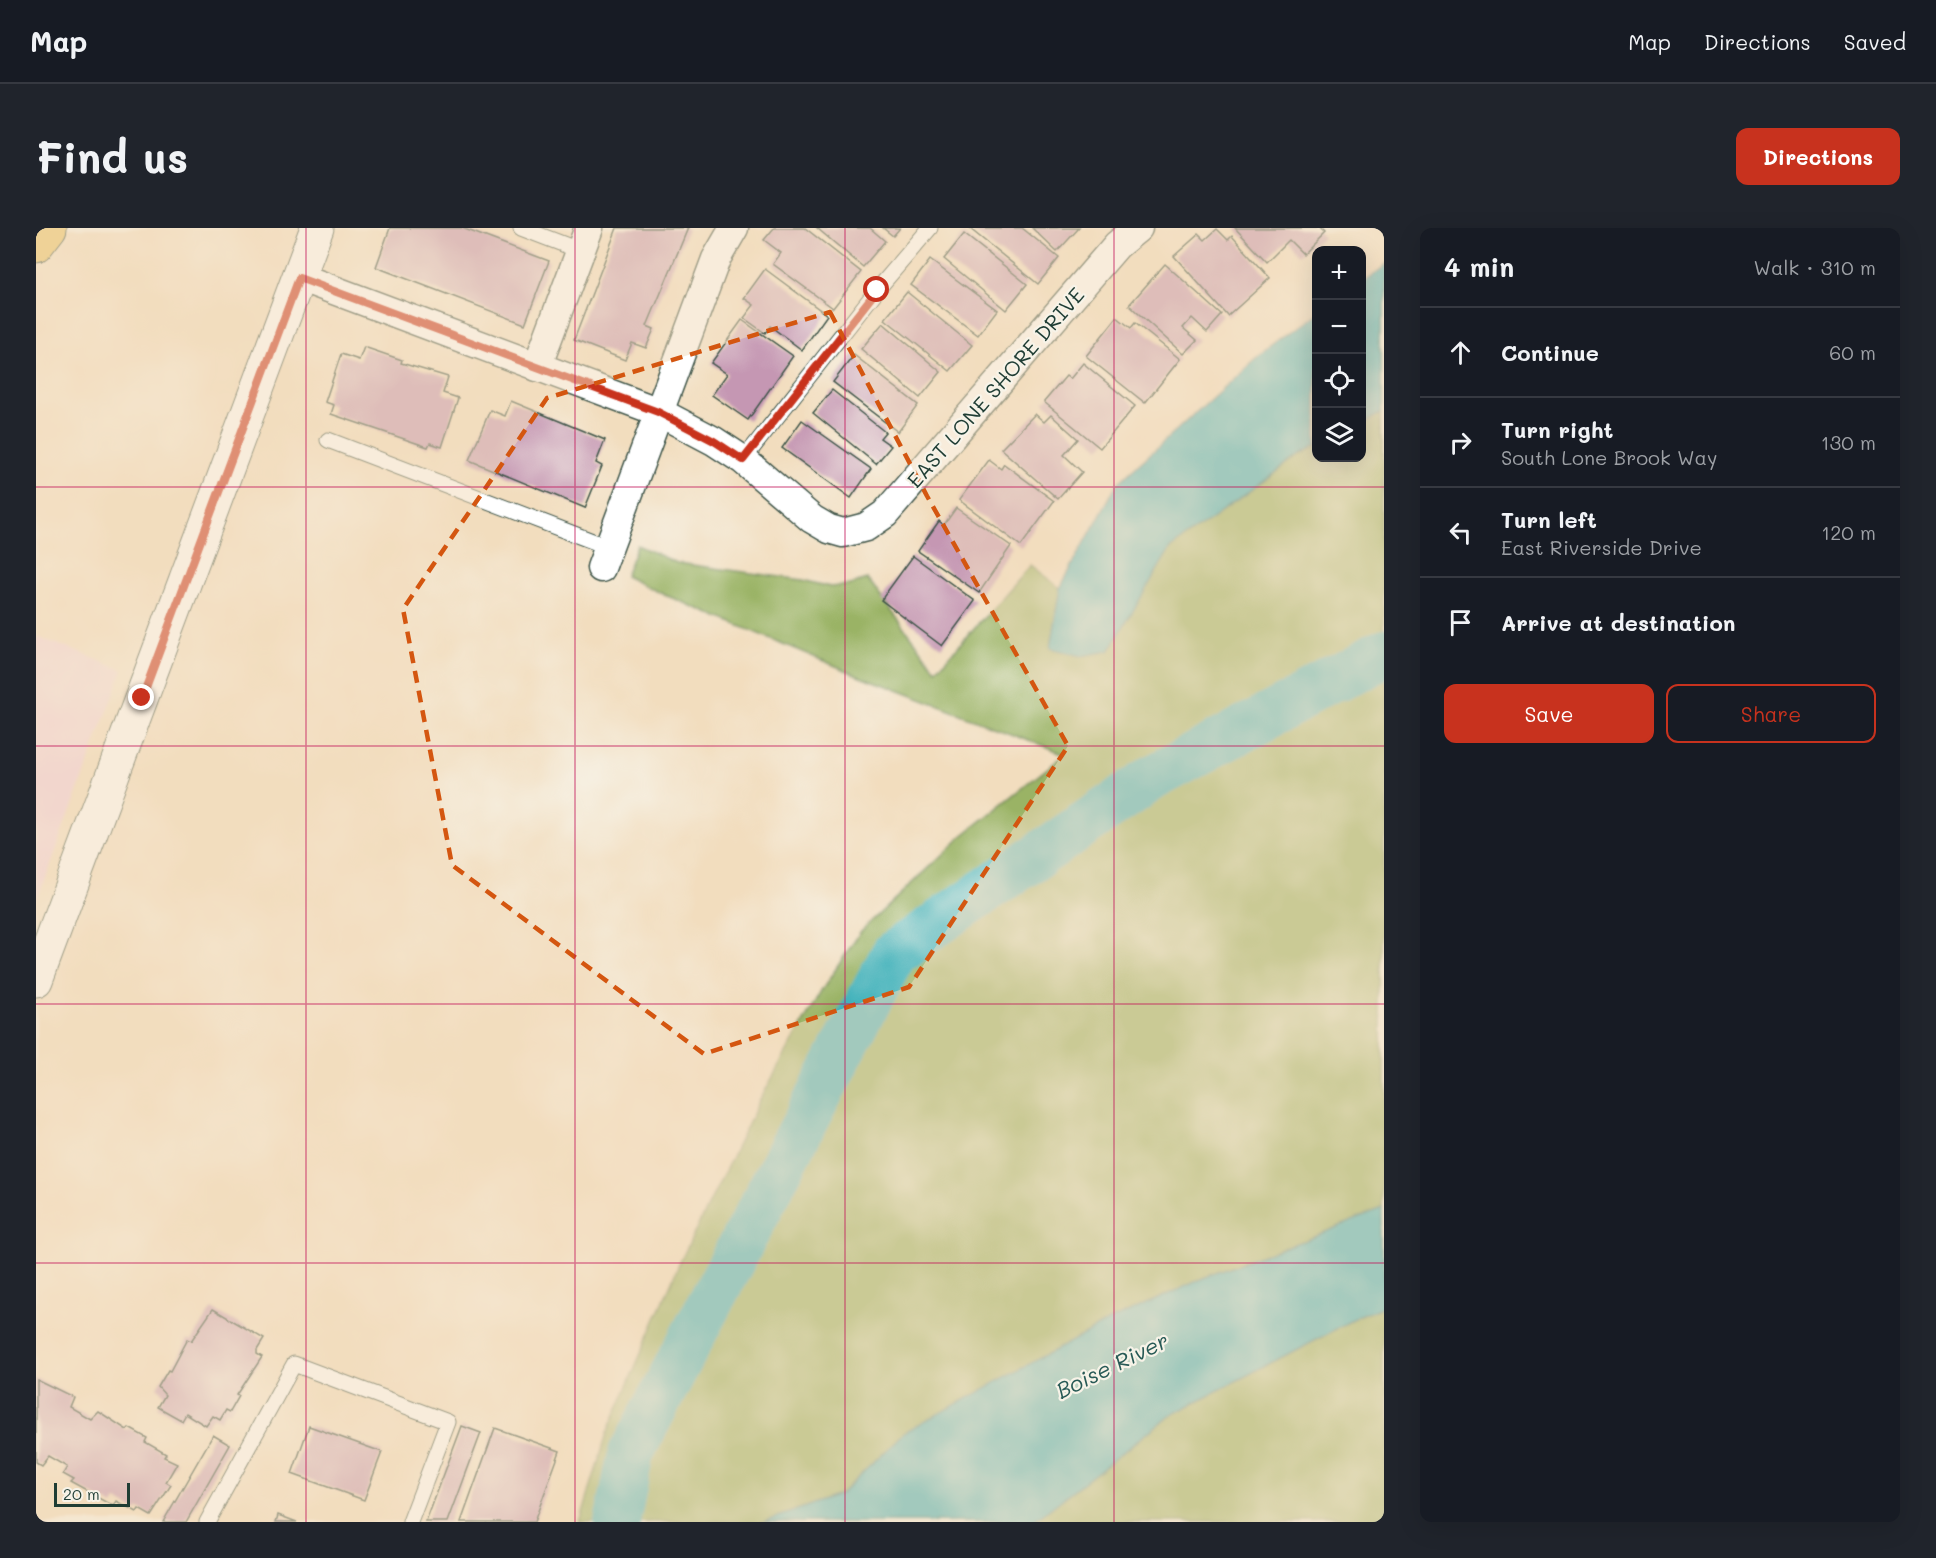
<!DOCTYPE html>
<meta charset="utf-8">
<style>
body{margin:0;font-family:Mali,sans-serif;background:#20242c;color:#f1f3f6}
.controls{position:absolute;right:18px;top:18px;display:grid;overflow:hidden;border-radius:12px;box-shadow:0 6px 24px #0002}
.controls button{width:54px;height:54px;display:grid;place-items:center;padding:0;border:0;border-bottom:2px solid #363941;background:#171b24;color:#f1f3f6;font:30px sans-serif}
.scale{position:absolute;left:18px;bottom:15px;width:76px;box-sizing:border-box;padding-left:6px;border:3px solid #1f3d34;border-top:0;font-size:16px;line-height:21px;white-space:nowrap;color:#1f3d34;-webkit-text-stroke:4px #f7f3e8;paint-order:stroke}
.stop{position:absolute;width:18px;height:18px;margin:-14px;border:4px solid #c8321e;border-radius:50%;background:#fff}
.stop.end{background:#c8321e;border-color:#fff;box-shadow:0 2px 6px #0008}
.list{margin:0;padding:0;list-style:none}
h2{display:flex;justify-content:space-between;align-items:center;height:78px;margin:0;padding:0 24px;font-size:26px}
h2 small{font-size:20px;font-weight:400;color:#9ea1a6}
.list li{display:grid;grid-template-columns:39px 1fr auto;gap:18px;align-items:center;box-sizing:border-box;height:90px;padding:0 24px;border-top:2px solid #363941}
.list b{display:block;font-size:22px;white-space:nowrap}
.list p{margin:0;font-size:20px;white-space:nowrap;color:#9ea1a6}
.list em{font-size:20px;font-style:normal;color:#9ea1a6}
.actions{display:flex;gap:12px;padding:18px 24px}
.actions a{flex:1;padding:14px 0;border:2px solid #c8321e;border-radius:12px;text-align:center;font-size:21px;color:#c8321e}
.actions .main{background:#c8321e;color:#fff}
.icon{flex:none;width:33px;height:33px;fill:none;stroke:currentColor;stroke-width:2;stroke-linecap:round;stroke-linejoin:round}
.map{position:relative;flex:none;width:1348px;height:1294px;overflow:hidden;border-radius:12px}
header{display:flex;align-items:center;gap:36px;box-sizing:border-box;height:84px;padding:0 30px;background:#171b24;border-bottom:2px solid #363941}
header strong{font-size:28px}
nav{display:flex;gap:33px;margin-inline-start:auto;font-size:21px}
.intro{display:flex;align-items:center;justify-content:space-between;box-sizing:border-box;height:144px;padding:0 36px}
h1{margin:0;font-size:42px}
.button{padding:15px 27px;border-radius:12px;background:#c8321e;color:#fff;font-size:21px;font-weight:700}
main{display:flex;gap:36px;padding:0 36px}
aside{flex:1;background:#171b24;border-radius:12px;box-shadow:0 6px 24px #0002}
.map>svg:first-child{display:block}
</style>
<header>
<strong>Map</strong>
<nav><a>Map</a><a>Directions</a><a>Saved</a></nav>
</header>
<div class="intro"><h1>Find us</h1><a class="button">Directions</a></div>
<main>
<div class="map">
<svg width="1348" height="1294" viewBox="0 0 1348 1294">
<rect width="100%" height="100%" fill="#f7f3e8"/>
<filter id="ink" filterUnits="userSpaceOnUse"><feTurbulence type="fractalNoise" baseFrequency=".0167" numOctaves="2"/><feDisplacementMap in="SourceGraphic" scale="12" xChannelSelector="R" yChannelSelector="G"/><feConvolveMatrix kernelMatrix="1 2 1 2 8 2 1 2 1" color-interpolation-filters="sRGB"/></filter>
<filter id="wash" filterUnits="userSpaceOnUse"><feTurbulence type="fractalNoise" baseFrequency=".008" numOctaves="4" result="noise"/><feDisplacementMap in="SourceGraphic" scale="24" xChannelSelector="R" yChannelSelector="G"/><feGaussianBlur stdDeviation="1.35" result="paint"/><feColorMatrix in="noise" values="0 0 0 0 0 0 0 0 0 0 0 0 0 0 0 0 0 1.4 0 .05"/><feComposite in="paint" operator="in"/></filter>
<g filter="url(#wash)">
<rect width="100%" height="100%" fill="#f2ddbe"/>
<path fill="#f2cfe0" d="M 0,408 L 87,442 L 0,673 Z"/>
<g fill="#9ab365" stroke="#5c784c" stroke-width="1.5">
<path d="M 1348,183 L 1348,982 L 1168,1050 L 1071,1094 L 868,1205 L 805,1266 L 728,1294 L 544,1294 L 571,1205 L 644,1034 L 726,868 L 786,762 L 825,703 L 925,609 L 1029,526 L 819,446 L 629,367 L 589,348 L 601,317 L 641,335 L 767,352 L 794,359 L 815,357 L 831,351 L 901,442 L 994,337 L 1024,360 L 1014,420 L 1134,321 L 1263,228 L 1280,219 L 1280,230 L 1326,230 L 1326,195 Z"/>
<path d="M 1348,1079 L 1348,1294 L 997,1294 L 1133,1188 L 1317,1092 Z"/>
</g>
<g fill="#43b2bc" stroke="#317878" stroke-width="1.5">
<path d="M 1348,35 L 1348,183 L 1326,195 L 1326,51 Z"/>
<path d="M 1280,84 L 1280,219 L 1263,228 L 1134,321 L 1073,423 L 1045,428 L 1014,420 L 1024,360 L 1081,256 L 1223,127 Z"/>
<path d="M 1348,982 L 1348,1079 L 1317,1092 L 1133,1188 L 997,1294 L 728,1294 L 805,1266 L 867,1205 L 1071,1094 L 1168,1050 Z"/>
</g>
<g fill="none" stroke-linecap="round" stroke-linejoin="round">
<path stroke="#43b2bc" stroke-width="46" d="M 581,1294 L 595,1225 L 858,725 L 1118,549 L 1348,426"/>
</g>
<g id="blocks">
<g fill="#c597b3">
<path d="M 354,0 L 426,0 L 513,33 L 489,96 L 340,39 Z"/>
<path d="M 581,0 L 652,0 L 611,98 L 618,101 L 610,120 L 596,115 L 589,132 L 538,112 Z"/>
<path d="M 738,0 L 769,0 L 825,44 L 797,80 L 737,36 L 745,25 L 728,12 Z"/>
<path d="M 781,0 L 834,0 L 849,13 L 827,39 Z"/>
<path d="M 847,0 L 864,0 L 857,8 Z"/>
<path d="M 933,0 L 986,0 L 1023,30 L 1002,56 Z"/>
<path d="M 996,0 L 1043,0 L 1021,24 Z"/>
<path d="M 1199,0 L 1283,0 L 1288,5 L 1267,26 L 1253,12 L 1231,34 Z"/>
<path d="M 1181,1 L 1192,12 L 1196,8 L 1234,50 L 1192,88 L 1138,28 L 1163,6 L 1169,12 Z"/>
<path d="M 928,6 L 991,56 L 970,82 L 908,31 Z"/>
<path d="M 894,32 L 961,82 L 942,107 L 875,57 Z"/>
<path d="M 1129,36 L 1186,87 L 1171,104 L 1156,90 L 1147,100 L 1161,112 L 1147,126 L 1093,77 Z"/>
<path d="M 729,41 L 791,87 L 766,122 L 734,98 L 729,105 L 708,90 L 718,77 L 708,70 Z"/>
<path d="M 871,64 L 936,117 L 914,143 L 849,91 Z"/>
<path d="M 1081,89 L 1095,100 L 1099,95 L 1144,131 L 1109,175 L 1050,128 Z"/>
<path d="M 706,92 L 757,128 L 712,192 L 676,167 L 691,146 L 675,135 Z"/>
<path d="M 847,95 L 905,144 L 884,170 L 825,121 Z"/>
<path d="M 328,119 L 366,132 L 365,135 L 412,149 L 407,165 L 422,170 L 406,219 L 394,215 L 392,219 L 295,186 L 298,177 L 289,174 L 305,126 L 323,132 Z"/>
<path d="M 818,127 L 882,177 L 862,204 L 797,154 Z"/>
<path d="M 1047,135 L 1099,178 L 1064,220 L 1008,174 L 1030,148 L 1034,151 Z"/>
<path d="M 796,162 L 849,204 L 844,210 L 855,218 L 840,236 L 777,185 Z"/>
<path d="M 475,173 L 569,212 L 560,235 L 566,238 L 549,280 L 433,232 L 454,182 L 469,188 Z"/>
<path d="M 999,186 L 1008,194 L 1015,187 L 1042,211 L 1028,227 L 1046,244 L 1022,271 L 965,221 Z"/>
<path d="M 766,192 L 835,241 L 815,270 L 746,220 Z"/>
<path d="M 953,232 L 965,241 L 968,236 L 1018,273 L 985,318 L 923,272 Z"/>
<path d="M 920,280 L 975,318 L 943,365 L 882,323 L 903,293 L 908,297 Z"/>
<path d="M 877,328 L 939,373 L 906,418 L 845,372 Z"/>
<path d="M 177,1081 L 228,1111 L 221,1122 L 221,1126 L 226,1129 L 201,1167 L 203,1168 L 194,1184 L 190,1182 L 184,1192 L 177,1188 L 170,1198 L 149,1185 L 145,1192 L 122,1179 L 129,1167 L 122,1159 L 132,1142 L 134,1143 L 151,1111 L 155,1113 Z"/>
<path d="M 0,1151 L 37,1169 L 33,1179 L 54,1191 L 62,1183 L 91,1202 L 93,1200 L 111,1210 L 109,1214 L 130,1226 L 128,1229 L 141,1235 L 130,1254 L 135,1257 L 115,1288 L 103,1281 L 101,1284 L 80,1273 L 77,1278 L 35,1255 L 38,1252 L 27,1246 L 31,1239 L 12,1228 L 5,1237 L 0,1234 Z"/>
<path d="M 273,1198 L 346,1224 L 328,1272 L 256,1246 Z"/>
<path d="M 426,1198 L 445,1205 L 412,1294 L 390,1294 Z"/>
<path d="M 459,1200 L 524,1223 L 498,1294 L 425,1294 Z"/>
<path d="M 177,1207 L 194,1217 L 150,1294 L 127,1294 Z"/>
<path d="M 242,1287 L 261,1294 L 240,1294 Z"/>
</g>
</g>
</g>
<g filter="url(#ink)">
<use href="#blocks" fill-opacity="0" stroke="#3f5549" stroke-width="1.5"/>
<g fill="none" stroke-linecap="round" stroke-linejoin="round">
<g stroke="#3f5549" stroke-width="17">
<g id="service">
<path d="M 485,0 L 545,23"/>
<path d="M 292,212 L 572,319"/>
<path d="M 707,232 L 841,62 L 894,0"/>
<path d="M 171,1294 L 258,1136 L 412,1194 L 374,1294"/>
</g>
</g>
<g stroke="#3f5549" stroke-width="31">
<g id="minor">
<path d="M 263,49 L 623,184 L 678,213 L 707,232 L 776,291 L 793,301 L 807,305 L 830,299 L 849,286 L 1081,17 L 1102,0"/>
<path d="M 501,139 L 553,0"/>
<path d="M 565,340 L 680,31 L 698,0"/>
</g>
</g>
<g stroke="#3f5549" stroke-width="35">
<path id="tertiary" d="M 0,752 L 281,0"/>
</g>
<g stroke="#3f5549" stroke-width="35">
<path id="trunk" d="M 0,18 L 14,0"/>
</g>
<use href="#service" stroke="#fff" stroke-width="15"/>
<use href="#minor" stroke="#fff" stroke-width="28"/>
<use href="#tertiary" stroke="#fff" stroke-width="33"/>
<use href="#trunk" stroke="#ebc669" stroke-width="33"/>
</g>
</g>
<g fill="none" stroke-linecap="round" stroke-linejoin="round" filter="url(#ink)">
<path stroke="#c8321e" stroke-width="8" d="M 106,470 L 263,50 L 622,184 L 678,213 L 707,232 L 841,62"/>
</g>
<path d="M0 0H1348V1294H0ZM 794,84 L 891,268 L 1032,518 L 873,759 L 668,826 L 416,637 L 367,381 L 511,170 Z" fill="#f2ddbe" fill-opacity=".55" fill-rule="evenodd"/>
<path fill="none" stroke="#d45610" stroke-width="4.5" stroke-dasharray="12 8" stroke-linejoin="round" d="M 794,84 L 891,268 L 1032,518 L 873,759 L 668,826 L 416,637 L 367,381 L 511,170 Z"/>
<path fill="none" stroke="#c2185b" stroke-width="1.5" stroke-opacity="0.55" d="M 270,0 L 270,1294M 539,0 L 539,1294M 809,0 L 809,1294M 1078,0 L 1078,1294M 0,259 L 1348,259M 0,518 L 1348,518M 0,776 L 1348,776M 0,1035 L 1348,1035"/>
<g text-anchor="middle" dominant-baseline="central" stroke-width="4.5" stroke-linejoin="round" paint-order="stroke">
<g font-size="21" fill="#1f3d34" stroke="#f7f3e8">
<text transform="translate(959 159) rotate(-49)">EAST LONE SHORE DRIVE</text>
</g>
<g font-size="22" font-style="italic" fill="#285a56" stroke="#f7f3e8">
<text transform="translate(1076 1137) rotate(-26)">Boise River</text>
</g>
</g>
</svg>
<div class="controls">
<button>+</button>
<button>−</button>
<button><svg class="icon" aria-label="locate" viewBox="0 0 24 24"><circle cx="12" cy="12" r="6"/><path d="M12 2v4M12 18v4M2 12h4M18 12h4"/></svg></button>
<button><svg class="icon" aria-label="layers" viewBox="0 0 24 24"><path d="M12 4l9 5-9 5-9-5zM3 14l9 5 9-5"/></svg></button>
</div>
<div class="scale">20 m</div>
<div class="stop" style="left:841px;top:62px"></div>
<div class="stop end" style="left:106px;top:470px"></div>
</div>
<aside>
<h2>4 min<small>Walk · 310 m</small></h2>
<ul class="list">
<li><svg class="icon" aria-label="ahead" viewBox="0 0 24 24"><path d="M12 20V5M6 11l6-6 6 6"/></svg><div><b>Continue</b></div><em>60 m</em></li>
<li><svg class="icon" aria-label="right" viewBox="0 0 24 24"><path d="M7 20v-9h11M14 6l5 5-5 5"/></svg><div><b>Turn right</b><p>South Lone Brook Way</p></div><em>130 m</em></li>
<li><svg class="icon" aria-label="left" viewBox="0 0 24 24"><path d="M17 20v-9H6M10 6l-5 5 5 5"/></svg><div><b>Turn left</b><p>East Riverside Drive</p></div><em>120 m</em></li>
<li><svg class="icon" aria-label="arrive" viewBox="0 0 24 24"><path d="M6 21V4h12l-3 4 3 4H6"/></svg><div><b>Arrive at destination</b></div></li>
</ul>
<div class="actions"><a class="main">Save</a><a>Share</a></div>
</aside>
</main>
